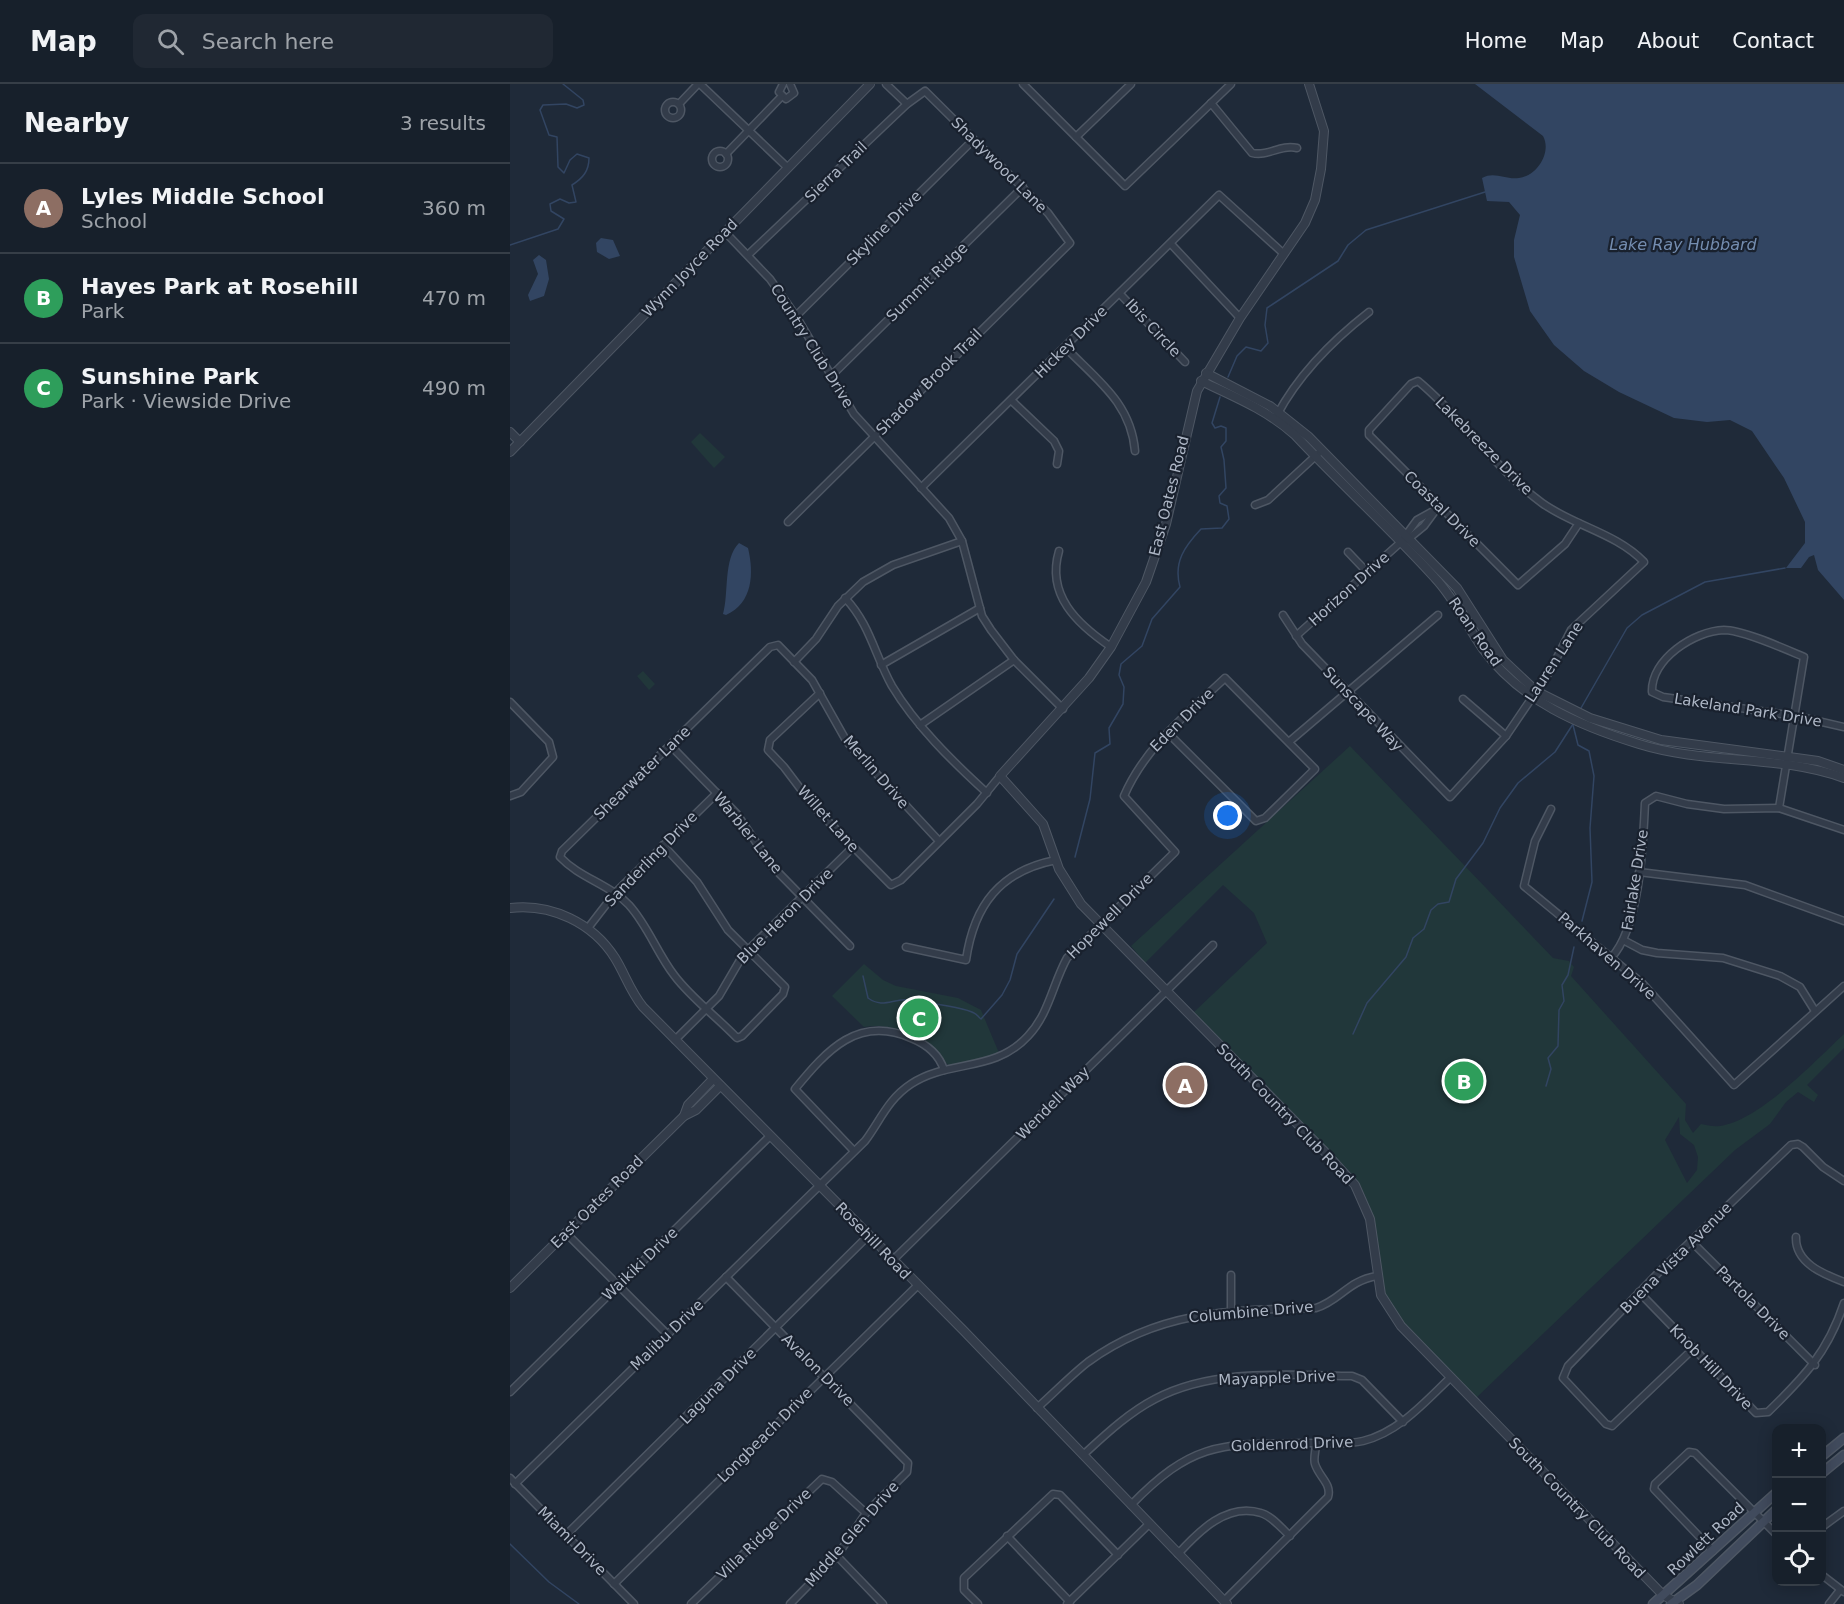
<!DOCTYPE html>
<meta charset="utf-8">
<style>
body{margin:0;font-family:"DejaVu Sans",sans-serif;background:#202833;color:#f1f3f6}
.controls{position:absolute;right:18px;bottom:18px;display:grid;overflow:hidden;border-radius:12px;box-shadow:0 3px 15px #0003}
.controls button{width:54px;height:54px;display:grid;place-items:center;padding:0;border:0;border-bottom:2px solid #363e47;background:#17202b;color:#f1f3f6;font:30px sans-serif}
.you{position:absolute;left:718px;top:732px;width:21px;height:21px;margin:-15px;border:4px solid #fff;border-radius:50%;background:#1a73e8;box-shadow:0 0 0 9px #1a73e833}
.badge{display:grid;place-items:center;width:39px;height:39px;border-radius:50%;background:#db2777;color:#fff;font-size:20px;font-weight:700}
.pin{position:absolute;translate:-50% -50%;border:3px solid #fff;box-shadow:0 2px 6px #0006}
.list{margin:0;padding:0;list-style:none}
h2{display:flex;justify-content:space-between;align-items:center;height:78px;margin:0;padding:0 24px;font-size:26px}
h2 small{font-size:20px;font-weight:400;color:#9ea3a9}
.list li{display:grid;grid-template-columns:39px 1fr auto;gap:18px;align-items:center;box-sizing:border-box;height:90px;padding:0 24px;border-top:2px solid #363e47}
.list b{display:block;font-size:22px;white-space:nowrap}
.list p{margin:0;font-size:20px;white-space:nowrap;color:#9ea3a9}
.list em{font-size:20px;font-style:normal;color:#9ea3a9}
.icon{flex:none;width:33px;height:33px;fill:none;stroke:currentColor;stroke-width:2;stroke-linecap:round;stroke-linejoin:round}
.map{position:relative;flex:none;width:1334px;height:1520px;overflow:hidden}
header{display:flex;align-items:center;gap:36px;box-sizing:border-box;height:84px;padding:0 30px;background:#17202b;border-bottom:2px solid #363e47}
header strong{font-size:28px}
nav{display:flex;gap:33px;margin-inline-start:auto;font-size:21px}
.search{width:420px;height:54px;background:#202833;display:flex;align-items:center;gap:15px;box-sizing:border-box;padding:0 21px;border-radius:12px;color:#9ea3a9;font-size:22px}
main{display:flex}
aside{flex:1;background:#17202b}
.map>svg:first-child{display:block}
</style>
<header>
<strong>Map</strong>
<div class="search"><svg class="icon" aria-label="search" viewBox="0 0 24 24"><circle cx="10" cy="10" r="6"/><path d="M15 15l6 6"/></svg>Search here</div>
<nav><a>Home</a><a>Map</a><a>About</a><a>Contact</a></nav>
</header>
<main>
<aside>
<h2>Nearby<small>3 results</small></h2>
<ul class="list">
<li><span class="badge" style="background:#8d6e63">A</span><div><b>Lyles Middle School</b><p>School</p></div><em>360 m</em></li>
<li><span class="badge" style="background:#2e9e5b">B</span><div><b>Hayes Park at Rosehill</b><p>Park</p></div><em>470 m</em></li>
<li><span class="badge" style="background:#2e9e5b">C</span><div><b>Sunshine Park</b><p>Park · Viewside Drive</p></div><em>490 m</em></li>
</ul>
</aside>
<div class="map">
<svg width="1334" height="1520" viewBox="0 0 1334 1520">
<rect width="100%" height="100%" fill="#1f2a39"/>
<g fill="#21373a" fill-rule="evenodd">
<path d="M 190,349 L 215,373 L 204,384 L 181,358 Z"/>
<path d="M 133,587 L 145,600 L 139,606 L 127,592 Z"/>
<path d="M 840,662 L 1043,874 L 1059,877 L 1064,883 L 1061,892 L 1176,1020 L 1175,1036 L 1183,1049 L 1191,1040 C 1197,1041 1204,1043 1210,1042 C 1249,1037 1305,977 1334,950 L 1334,964 L 1297,1001 L 1308,1011 L 1304,1018 L 1288,1008 L 1276,1018 L 1260,1040 L 1225,1066 L 966,1314 C 937,1284 885,1243 872,1202 C 860,1162 872,1138 847,1096 L 684,928 L 757,859 L 744,829 L 713,801 L 635,879 L 621,862 ZM 1169,1033 L 1170,1050 L 1184,1061 L 1188,1073 L 1187,1086 L 1177,1099 L 1155,1056 Z"/>
<path d="M 354,880 L 373,896 L 386,902 L 448,914 L 471,926 L 489,969 L 461,979 L 439,982 C 434,977 431,972 426,967 C 409,949 378,939 354,943 L 322,912 Z"/>
</g>
<g fill="#324562">
<path d="M 965,0 L 1334,0 L 1334,516 L 1308,486 L 1304,471 L 1299,473 L 1291,484 L 1276,484 L 1295,459 L 1295,438 L 1274,394 L 1242,347 L 1220,336 L 1197,338 L 1164,334 L 1109,308 L 1074,287 L 1044,261 L 1020,227 L 1004,173 L 1004,156 L 1010,131 L 999,118 L 977,117 L 972,94 C 985,87 995,96 1009,94 C 1027,92 1042,68 1033,52 Z"/>
<path d="M 91,154 L 103,156 L 110,172 L 99,175 L 87,168 L 86,159 Z"/>
<path d="M 29,171 L 36,176 L 39,195 L 34,212 L 20,217 L 18,211 L 28,190 L 23,176 Z"/>
<path d="M 229,459 L 238,464 C 244,489 243,519 216,531 L 213,530 C 219,510 213,475 229,459 Z"/>
</g>
<g fill="none" stroke-linecap="round" stroke-linejoin="round">
<g stroke="#324562" stroke-width="1.5">
<path d="M 0,161 L 48,145 L 54,135 L 41,127 L 40,120 L 50,115 L 59,119 L 66,118 L 62,101 C 73,94 79,87 79,74 L 67,70 L 60,76 L 54,89 L 48,83 L 47,53 L 39,51 L 30,26 L 33,21 L 56,20 L 67,24 L 74,21 L 73,16 L 53,0"/>
<path d="M 718,293 L 727,272 L 736,263 L 751,267 L 758,259 L 755,241 L 757,224 L 828,177 L 838,161 L 856,146 L 975,108"/>
<path d="M 1071,624 L 1117,544 L 1132,531 L 1195,498 L 1275,484"/>
<path d="M 1063,641 L 1068,661 L 1079,667 L 1084,692 L 1080,744 L 1082,798 L 1072,837"/>
<path d="M 565,773 L 580,715 L 585,669 L 600,660 L 599,644 L 613,620 L 614,603 L 609,591 L 611,580 L 632,562 L 642,535 L 670,503 C 663,478 675,462 691,445 L 712,444 L 719,435 L 717,422 L 710,419 L 709,412 L 716,404 L 714,376 L 711,363 L 716,357 L 716,344 L 711,342 L 705,344 L 702,339 L 710,313"/>
<path d="M 353,892 L 358,914 C 373,925 383,914 399,916 C 412,918 454,923 464,929 C 467,930 468,933 471,935 L 492,911 L 500,896 L 507,870 L 544,815"/>
<path d="M 843,950 L 857,919 L 896,873 L 903,854 L 914,845 L 921,826 L 928,820 L 939,818 L 946,795 L 973,759 L 990,724 L 1008,699 L 1045,668 L 1063,640"/>
<path d="M 1036,1002 L 1041,985 L 1038,974 L 1048,962 L 1049,926 L 1054,917 L 1052,901 L 1058,891 L 1064,863"/>
<path d="M 0,1460 L 39,1498 L 69,1520"/>
</g>
<g stroke="#4e5764" stroke-width="9">
<g id="minor">
<path d="M 190,0 L 278,84"/>
<path d="M 273,0 L 269,8 L 276,15 L 284,9 L 280,0"/>
<path d="M 376,0 L 397,20"/>
<path d="M 513,0 L 615,102 L 721,0"/>
<circle cx="163" cy="26" r="8"/>
<path d="M 701,19 L 742,69 C 758,73 770,60 787,64"/>
<path d="M 169,20 L 188,0"/>
<path d="M 566,53 L 621,0"/>
<circle cx="210" cy="75" r="8"/>
<path d="M 216,70 L 271,13"/>
<path d="M 215,148 L 260,195 L 286,232 L 344,330 L 439,434 L 452,457 L 472,532 L 481,546 L 504,576 L 553,625"/>
<path d="M 661,160 L 730,234"/>
<path d="M 239,170 L 397,20 L 415,7 L 538,129 L 560,159 L 278,438"/>
<path d="M 610,210 L 675,278"/>
<path d="M 286,232 L 463,56"/>
<path d="M 556,264 C 587,296 621,319 625,367"/>
<path d="M 320,293 L 513,103"/>
<path d="M 502,317 L 544,357 L 549,367 L 547,380"/>
<path d="M 767,331 C 789,290 823,256 859,228"/>
<path d="M 411,404 L 709,111 L 774,170"/>
<path d="M 745,421 L 758,416 L 811,367"/>
<path d="M 897,456 L 914,442 L 925,427"/>
<path d="M 549,467 C 536,511 567,540 601,563"/>
<path d="M 838,468 L 857,488"/>
<path d="M 335,514 C 360,540 365,572 382,602 C 406,642 443,678 477,709"/>
<path d="M 773,531 L 792,560 L 940,713 L 996,652 L 1040,587 L 1061,546 L 1134,478 C 1106,449 1064,442 1032,419 C 985,385 953,334 908,297 L 901,300 L 859,346 L 859,351 L 1008,501 L 1055,460 L 1069,439"/>
<path d="M 786,552 L 891,458 L 907,436 L 925,426"/>
<path d="M 284,578 L 306,555 L 328,522 L 353,498 L 383,481 L 452,457"/>
<path d="M 371,581 L 470,524"/>
<path d="M 310,609 L 260,656 L 258,666 L 274,683 L 305,724 L 381,801 L 391,796 L 467,720 L 490,692"/>
<path d="M 953,615 L 996,652"/>
<path d="M 0,618 L 39,658 L 43,673 L 11,708 L 0,712"/>
<path d="M 410,641 L 504,576"/>
<path d="M 780,657 L 928,531"/>
<path d="M 161,662 L 227,730 L 262,782 L 340,862"/>
<path d="M 1269,724 L 1294,573 C 1275,565 1233,546 1214,546 C 1184,547 1141,575 1142,608 L 1153,613 L 1286,632 L 1334,643"/>
<path d="M 1041,725 L 1025,757 L 1014,802 L 1133,900 L 1224,1001 L 1334,902"/>
<path d="M 153,761 L 187,798 L 218,846 L 275,903 L 273,910 L 232,952 L 227,954 C 207,933 181,914 164,891 C 147,869 138,842 119,821 C 99,800 70,794 50,773 L 52,767 L 260,563 L 268,561 L 302,596 L 337,658 L 429,757"/>
<path d="M 1129,788 L 1235,801 L 1334,837"/>
<path d="M 78,844 L 105,809 L 207,709"/>
<path d="M 1115,857 L 1132,866 L 1147,869 L 1213,874 L 1270,892 L 1290,903 L 1305,927"/>
<path d="M 396,863 L 456,876 C 464,821 490,787 546,776"/>
<path d="M 1101,874 C 1130,843 1133,761 1135,719 L 1146,712 L 1177,720 L 1214,725 L 1269,724 L 1334,746"/>
<path d="M 165,956 L 209,912 L 233,871 L 343,763"/>
<path d="M 344,1067 L 285,1005 C 317,966 348,931 401,954 C 416,960 429,970 434,986"/>
<path d="M 56,1149 L 158,1251"/>
<path d="M 1286,1153 C 1285,1179 1313,1190 1334,1198"/>
<path d="M 1181,1157 L 1305,1281"/>
<path d="M 382,1177 L 703,861"/>
<path d="M 721,1191 L 721,1227"/>
<path d="M 216,1193 L 398,1379 L 397,1388 L 356,1429 L 327,1472 L 280,1520"/>
<path d="M 1129,1208 L 1246,1329 L 1258,1328 C 1294,1293 1318,1268 1334,1219"/>
<path d="M 1184,1264 L 1102,1342 L 1096,1340 L 1053,1294 L 1058,1282 L 1150,1187 L 1281,1061 L 1288,1060 L 1293,1063 L 1313,1083 L 1334,1097"/>
<path d="M 0,1308 L 260,1052"/>
<path d="M 527,1324 C 544,1309 560,1292 578,1278 C 650,1226 721,1226 806,1224 C 831,1216 837,1197 867,1192"/>
<path d="M 573,1371 C 595,1351 618,1329 645,1315 C 703,1284 778,1291 842,1292 L 852,1296 L 893,1338"/>
<path d="M 0,1394 L 124,1520"/>
<path d="M 5,1400 L 355,1057 C 370,1037 378,1015 401,1000 C 439,975 484,989 518,952 C 539,930 543,899 557,874 L 665,768 L 614,712 C 635,663 677,630 715,594 L 805,685 L 755,734 L 746,737 L 658,649"/>
<path d="M 621,1421 C 684,1356 713,1360 798,1359 C 815,1359 837,1361 853,1357 C 889,1348 915,1318 941,1293"/>
<path d="M 1312,1443 L 1334,1427"/>
<path d="M 56,1451 L 358,1152"/>
<path d="M 497,1452 L 560,1518"/>
<path d="M 1203,1467 L 1144,1405 L 1145,1400 L 1179,1368 L 1185,1369 L 1266,1450"/>
<path d="M 668,1470 C 688,1448 717,1418 751,1429 C 762,1432 772,1445 780,1452"/>
<path d="M 327,1472 L 373,1520"/>
<path d="M 1312,1491 L 1334,1508"/>
<path d="M 104,1500 L 407,1202"/>
<path d="M 714,1517 L 818,1413 C 822,1400 809,1393 805,1380 C 803,1375 806,1366 806,1359"/>
<path d="M 181,1520 L 312,1395 L 322,1398 L 356,1429"/>
<path d="M 468,1520 L 454,1506 L 454,1494 L 543,1410 L 550,1411 L 608,1471"/>
<path d="M 557,1520 L 639,1440"/>
<path d="M 1319,1520 L 1330,1506"/>
</g>
</g>
<g stroke="#4e5764" stroke-width="10">
<g id="tertiary">
<path d="M 799,0 L 814,47 L 811,85 L 805,116 L 795,139 L 730,234 L 687,307 L 656,440 L 636,498 L 601,563 L 579,594 L 490,692 L 533,740 L 549,785 L 571,820 L 815,1068 L 845,1101 L 860,1135 L 871,1211 L 891,1242 L 1153,1511 L 1169,1520"/>
<path d="M 696,289 L 760,322 L 799,353 L 947,504 L 993,576 L 1026,607 L 1080,634 L 1151,656 L 1279,673 L 1308,677 L 1334,686"/>
<path d="M 691,297 C 725,313 757,326 785,351 C 831,400 880,444 925,494 C 945,515 956,541 973,565 C 1011,617 1070,642 1129,660 C 1196,681 1268,670 1334,694"/>
<path d="M 0,348 L 10,358"/>
<path d="M 0,368 L 360,0"/>
<path d="M 0,824 C 41,819 83,839 105,874 C 115,890 120,907 133,923 L 454,1247 L 717,1520"/>
<path d="M 174,1032 L 178,1021 L 203,995"/>
<path d="M 0,1204 L 174,1032 L 186,1026 L 210,1002"/>
</g>
</g>
<g stroke="#4e5764" stroke-width="11">
<g id="secondary">
<path d="M 1312,1372 L 1334,1354"/>
<path d="M 1312,1389 L 1334,1371"/>
<path d="M 1143,1520 L 1266,1409"/>
<path d="M 1161,1520 L 1187,1501 L 1266,1426"/>
</g>
</g>
<use href="#minor" stroke="#333c4a" stroke-width="6"/>
<use href="#tertiary" stroke="#333c4a" stroke-width="8"/>
<use href="#secondary" stroke="#414b5d" stroke-width="8"/>
</g>
<g text-anchor="middle" dominant-baseline="central" stroke-width="4.5" stroke-linejoin="round" paint-order="stroke">
<g font-size="15" fill="#aeb7c6" stroke="#19212e">
<text transform="translate(489 81) rotate(45)">Shadywood Lane</text>
<text transform="translate(326 88) rotate(-44)">Sierra Trail</text>
<text transform="translate(374 144) rotate(-45)">Skyline Drive</text>
<text transform="translate(180 184) rotate(-46)">Wynn Joyce Road</text>
<text transform="translate(417 198) rotate(-44)">Summit Ridge</text>
<text transform="translate(643 244) rotate(47)">Ibis Circle</text>
<text transform="translate(561 258) rotate(-45)">Hickey Drive</text>
<text transform="translate(302 262) rotate(58)">Country Club Drive</text>
<text transform="translate(419 298) rotate(-45)">Shadow Brook Trail</text>
<text transform="translate(974 362) rotate(45)">Lakebreeze Drive</text>
<text transform="translate(659 412) rotate(-76)">East Oates Road</text>
<text transform="translate(932 425) rotate(45)">Coastal Drive</text>
<text transform="translate(839 505) rotate(-42)">Horizon Drive</text>
<text transform="translate(965 548) rotate(55)">Roan Road</text>
<text transform="translate(1044 578) rotate(-57)">Lauren Lane</text>
<text transform="translate(853 625) rotate(47)">Sunscape Way</text>
<text transform="translate(1238 626) rotate(9)">Lakeland Park Drive</text>
<text transform="translate(672 636) rotate(-45)">Eden Drive</text>
<text transform="translate(366 688) rotate(49)">Merlin Drive</text>
<text transform="translate(132 689) rotate(-44)">Shearwater Lane</text>
<text transform="translate(318 735) rotate(48)">Willet Lane</text>
<text transform="translate(238 749) rotate(51)">Warbler Lane</text>
<text transform="translate(141 775) rotate(-46)">Sanderling Drive</text>
<text transform="translate(1125 796) rotate(-81)">Fairlake Drive</text>
<text transform="translate(275 832) rotate(-45)">Blue Heron Drive</text>
<text transform="translate(600 832) rotate(-45)">Hopewell Drive</text>
<text transform="translate(1097 872) rotate(41)">Parkhaven Drive</text>
<text transform="translate(543 1019) rotate(-45)">Wendell Way</text>
<text transform="translate(775 1030) rotate(46)">South Country Club Road</text>
<text transform="translate(87 1118) rotate(-45)">East Oates Road</text>
<text transform="translate(363 1157) rotate(46)">Rosehill Road</text>
<text transform="translate(1166 1174) rotate(-45)">Buena Vista Avenue</text>
<text transform="translate(130 1180) rotate(-44)">Waikiki Drive</text>
<text transform="translate(1243 1219) rotate(45)">Partola Drive</text>
<text transform="translate(741 1228) rotate(-5)">Columbine Drive</text>
<text transform="translate(157 1251) rotate(-44)">Malibu Drive</text>
<text transform="translate(1201 1283) rotate(46)">Knob Hill Drive</text>
<text transform="translate(308 1286) rotate(45)">Avalon Drive</text>
<text transform="translate(767 1294) rotate(-2)">Mayapple Drive</text>
<text transform="translate(208 1302) rotate(-45)">Laguna Drive</text>
<text transform="translate(255 1351) rotate(-45)">Longbeach Drive</text>
<text transform="translate(782 1360) rotate(-2)">Goldenrod Drive</text>
<text transform="translate(1067 1424) rotate(46)">South Country Club Road</text>
<text transform="translate(254 1450) rotate(-44)">Villa Ridge Drive</text>
<text transform="translate(342 1450) rotate(-49)">Middle Glen Drive</text>
<text transform="translate(1196 1455) rotate(-43)">Rowlett Road</text>
<text transform="translate(62 1457) rotate(45)">Miami Drive</text>
</g>
<g font-size="16" font-style="italic" fill="#748db0" stroke="#19212e">
<text x="1173" y="160">Lake Ray Hubbard</text>
</g>
</g>
</svg>
<div class="controls">
<button>+</button>
<button>−</button>
<button><svg class="icon" aria-label="locate" viewBox="0 0 24 24"><circle cx="12" cy="12" r="6"/><path d="M12 2v4M12 18v4M2 12h4M18 12h4"/></svg></button>
</div>
<div class="you"></div>
<div class="pin badge" style="left:675px;top:1001px;background:#8d6e63">A</div>
<div class="pin badge" style="left:954px;top:997px;background:#2e9e5b">B</div>
<div class="pin badge" style="left:409px;top:934px;background:#2e9e5b">C</div>
</div>
</main>
